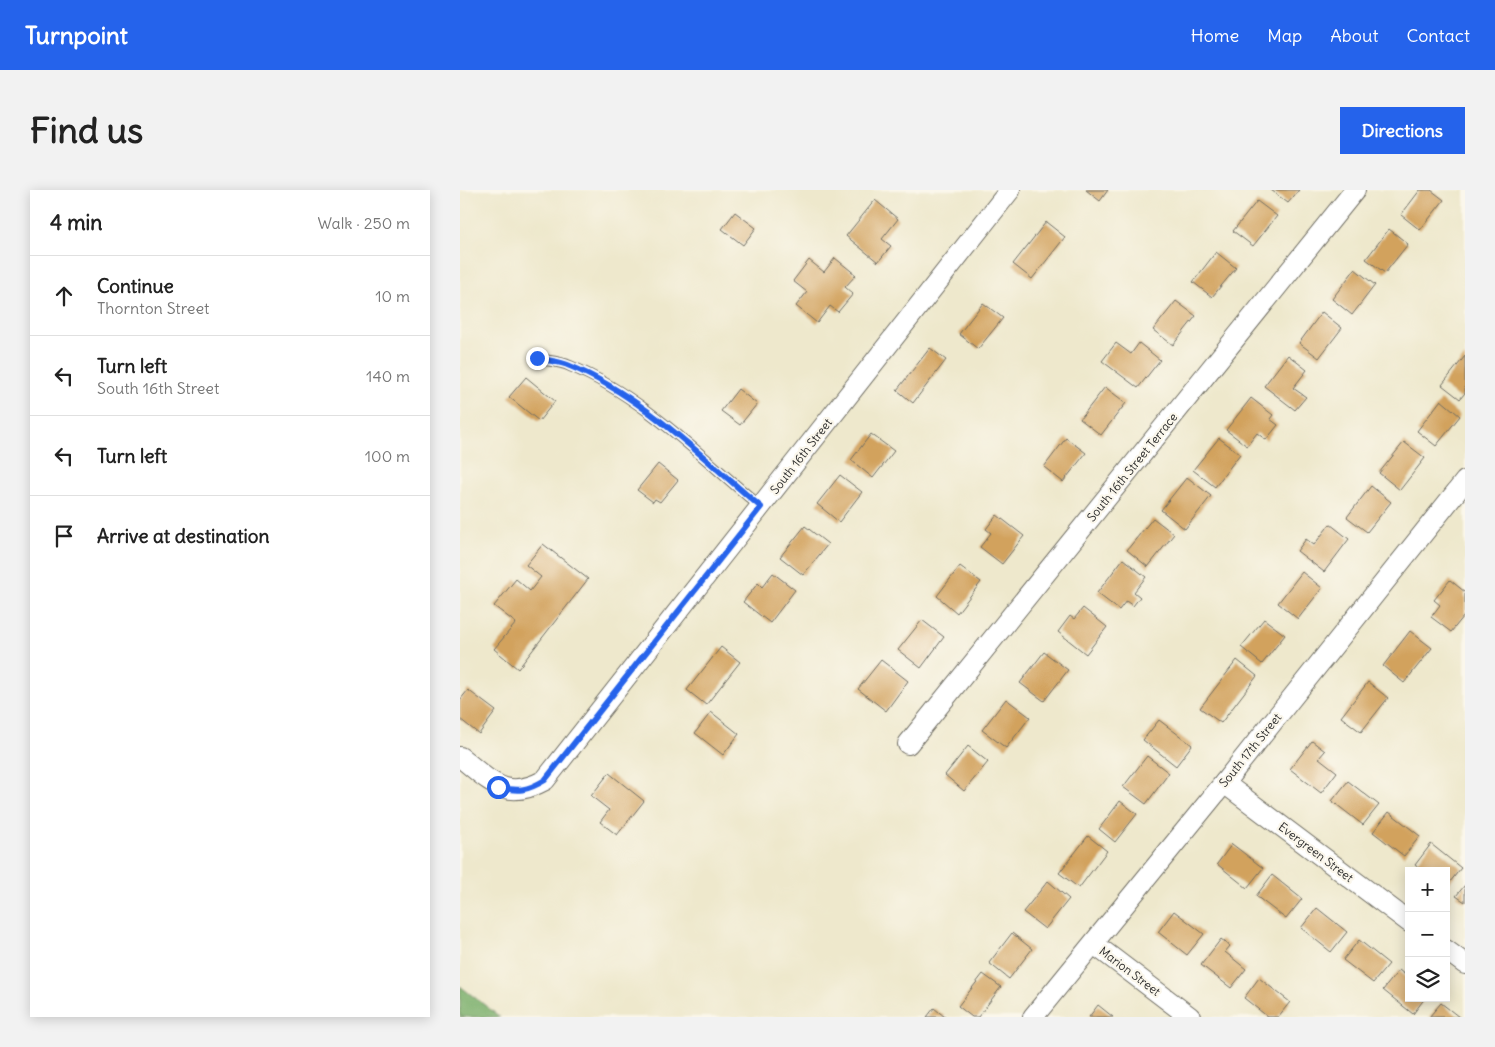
<!DOCTYPE html>
<meta charset="utf-8">
<style>
body{margin:0;font-family:Delius,sans-serif;background:#f2f2f2;color:#222}
.controls{position:absolute;right:15px;bottom:15px;display:grid;overflow:hidden;border-radius:0px;box-shadow:0 2px 12px #0003}
.controls button{width:45px;height:45px;display:grid;place-items:center;padding:0;border:0;border-bottom:1px solid #e0e0e0;background:#fff;color:#222;font:25px sans-serif}
.stop{position:absolute;width:15px;height:15px;margin:-11px;border:4px solid #2563eb;border-radius:50%;background:#fff}
.stop.end{background:#2563eb;border-color:#fff;box-shadow:0 1px 5px #0008}
.list{margin:0;padding:0;list-style:none}
h2{display:flex;justify-content:space-between;align-items:center;height:65px;margin:0;padding:0 20px;font-size:21px}
h2 small{font-size:16px;font-weight:400;color:#767676}
.list li{display:grid;grid-template-columns:32px 1fr auto;gap:15px;align-items:center;box-sizing:border-box;height:80px;padding:0 20px;border-top:1px solid #e0e0e0}
.list b{display:block;font-size:19px;white-space:nowrap}
.list p{margin:0;font-size:16px;white-space:nowrap;color:#767676}
.list em{font-size:16px;font-style:normal;color:#767676}
.icon{flex:none;width:28px;height:28px;fill:none;stroke:currentColor;stroke-width:2;stroke-linecap:round;stroke-linejoin:round}
.map{position:relative;flex:none;width:1005px;height:827px;overflow:hidden;border-radius:0px}
header{display:flex;align-items:center;gap:30px;box-sizing:border-box;height:70px;padding:0 25px;background:#2563eb;color:#fff}
header strong{font-size:24px}
nav{display:flex;gap:28px;margin-inline-start:auto;font-size:18px}
.intro{display:flex;align-items:center;justify-content:space-between;box-sizing:border-box;height:120px;padding:0 30px}
h1{margin:0;font-size:35px}
.button{padding:12px 22px;border-radius:0px;background:#2563eb;color:#fff;font-size:18px;font-weight:700}
main{display:flex;gap:30px;padding:0 30px}
aside{flex:1;background:#fff;border-radius:0px;box-shadow:0 2px 12px #0003}
.map>svg:first-child{display:block}
</style>
<header>
<strong>Turnpoint</strong>
<nav><a>Home</a><a>Map</a><a>About</a><a>Contact</a></nav>
</header>
<div class="intro"><h1>Find us</h1><a class="button">Directions</a></div>
<main>
<aside>
<h2>4 min<small>Walk · 250 m</small></h2>
<ul class="list">
<li><svg class="icon" aria-label="ahead" viewBox="0 0 24 24"><path d="M12 20V5M6 11l6-6 6 6"/></svg><div><b>Continue</b><p>Thornton Street</p></div><em>10 m</em></li>
<li><svg class="icon" aria-label="left" viewBox="0 0 24 24"><path d="M17 20v-9H6M10 6l-5 5 5 5"/></svg><div><b>Turn left</b><p>South 16th Street</p></div><em>140 m</em></li>
<li><svg class="icon" aria-label="left" viewBox="0 0 24 24"><path d="M17 20v-9H6M10 6l-5 5 5 5"/></svg><div><b>Turn left</b></div><em>100 m</em></li>
<li><svg class="icon" aria-label="arrive" viewBox="0 0 24 24"><path d="M6 21V4h12l-3 4 3 4H6"/></svg><div><b>Arrive at destination</b></div></li>
</ul>
</aside>
<div class="map">
<svg width="1005" height="827" viewBox="0 0 1005 827">
<rect width="100%" height="100%" fill="#fbf7ec"/>
<filter id="ink" filterUnits="userSpaceOnUse"><feTurbulence type="fractalNoise" baseFrequency=".02" numOctaves="2"/><feDisplacementMap in="SourceGraphic" scale="10" xChannelSelector="R" yChannelSelector="G"/><feConvolveMatrix kernelMatrix="1 2 1 2 8 2 1 2 1" color-interpolation-filters="sRGB"/></filter>
<filter id="wash" filterUnits="userSpaceOnUse"><feTurbulence type="fractalNoise" baseFrequency=".0096" numOctaves="4" result="noise"/><feDisplacementMap in="SourceGraphic" scale="20" xChannelSelector="R" yChannelSelector="G"/><feGaussianBlur stdDeviation="1.12" result="paint"/><feColorMatrix in="noise" values="0 0 0 0 0 0 0 0 0 0 0 0 0 0 0 0 0 1.4 0 .05"/><feComposite in="paint" operator="in"/></filter>
<g filter="url(#wash)">
<rect width="100%" height="100%" fill="#eee8cc"/>
<path fill="#7aaf6b" stroke="#526d4b" d="M 0,796 L 40,827 L 0,827 Z"/>
<g id="blocks">
<g fill="#d2a25d">
<path d="M 626,0 L 648,0 L 640,11 Z"/>
<path d="M 811,0 L 839,0 L 828,13 Z"/>
<path d="M 960,0 L 971,0 L 984,10 L 960,40 L 941,25 Z"/>
<path d="M 415,10 L 438,29 L 422,49 L 431,56 L 418,72 L 386,46 Z"/>
<path d="M 797,11 L 817,26 L 793,56 L 773,41 Z"/>
<path d="M 275,22 L 296,38 L 283,55 L 262,39 Z"/>
<path d="M 586,32 L 605,47 L 572,89 L 553,74 Z"/>
<path d="M 929,39 L 948,54 L 925,83 L 906,69 Z"/>
<path d="M 756,62 L 776,78 L 752,107 L 733,92 Z"/>
<path d="M 375,68 L 396,85 L 385,97 L 393,104 L 378,122 L 370,116 L 357,133 L 336,116 L 347,102 L 333,91 L 349,70 L 364,82 Z"/>
<path d="M 895,79 L 915,95 L 892,125 L 872,109 Z"/>
<path d="M 716,111 L 736,126 L 713,155 L 693,140 Z"/>
<path d="M 523,113 L 543,128 L 518,159 L 499,144 Z"/>
<path d="M 862,122 L 882,138 L 859,168 L 839,153 Z"/>
<path d="M 656,153 L 671,164 L 679,153 L 700,170 L 678,198 L 642,171 Z"/>
<path d="M 470,158 L 486,170 L 453,213 L 437,200 Z"/>
<path d="M 828,165 L 847,180 L 833,198 L 846,207 L 835,220 L 804,196 Z"/>
<path d="M 1005,166 L 1005,203 L 1000,209 L 982,195 Z"/>
<path d="M 66,187 L 95,211 L 79,231 L 49,207 Z"/>
<path d="M 645,197 L 666,213 L 641,245 L 620,229 Z"/>
<path d="M 278,199 L 297,214 L 280,235 L 261,221 Z"/>
<path d="M 791,208 L 813,225 L 810,229 L 818,235 L 806,250 L 797,243 L 787,256 L 766,240 Z"/>
<path d="M 981,210 L 1000,226 L 976,256 L 957,241 Z"/>
<path d="M 411,244 L 434,261 L 413,288 L 391,270 Z"/>
<path d="M 606,248 L 626,263 L 603,292 L 584,277 Z"/>
<path d="M 759,248 L 780,264 L 755,297 L 733,280 Z"/>
<path d="M 944,252 L 965,268 L 940,300 L 919,283 Z"/>
<path d="M 198,274 L 218,290 L 200,312 L 195,309 L 193,312 L 177,300 Z"/>
<path d="M 380,285 L 402,302 L 379,332 L 357,314 Z"/>
<path d="M 727,287 L 751,306 L 725,339 L 701,320 Z"/>
<path d="M 911,296 L 931,312 L 907,342 L 887,327 Z"/>
<path d="M 537,325 L 564,346 L 542,374 L 520,357 L 531,343 L 526,339 Z"/>
<path d="M 693,328 L 714,344 L 688,377 L 667,360 Z"/>
<path d="M 870,334 L 889,349 L 864,382 L 837,361 L 846,349 L 854,355 Z"/>
<path d="M 345,336 L 368,354 L 343,385 L 320,367 Z"/>
<path d="M 83,354 L 128,389 L 58,479 L 34,459 L 56,433 L 34,416 L 56,389 L 70,401 L 81,387 L 66,375 Z"/>
<path d="M 663,369 L 686,387 L 674,402 L 680,407 L 673,416 L 666,411 L 659,420 L 637,403 Z"/>
<path d="M 500,376 L 521,392 L 497,423 L 477,406 Z"/>
<path d="M 842,382 L 862,398 L 838,429 L 818,413 Z"/>
<path d="M 313,383 L 335,400 L 310,433 L 283,412 L 298,393 L 302,397 Z"/>
<path d="M 990,390 L 1005,402 L 1005,427 L 1004,426 L 991,442 L 971,427 L 980,415 L 974,410 Z"/>
<path d="M 623,418 L 647,437 L 626,464 L 598,442 L 610,426 L 614,429 Z"/>
<path d="M 804,429 L 825,445 L 802,474 L 781,457 Z"/>
<path d="M 462,430 L 484,447 L 461,478 L 438,460 Z"/>
<path d="M 950,441 L 972,458 L 944,493 L 923,476 Z"/>
<path d="M 261,457 L 280,472 L 246,515 L 227,500 Z"/>
<path d="M 584,462 L 608,480 L 584,511 L 560,493 Z"/>
<path d="M 421,470 L 448,491 L 426,521 L 398,499 Z"/>
<path d="M 777,470 L 797,486 L 761,533 L 740,518 Z"/>
<path d="M 908,492 L 928,508 L 901,542 L 881,527 Z"/>
<path d="M 8,500 L 36,521 L 19,544 L 0,529 L 0,510 Z"/>
<path d="M 546,509 L 570,527 L 546,558 L 522,540 Z"/>
<path d="M 251,522 L 279,544 L 263,565 L 235,543 Z"/>
<path d="M 699,530 L 732,555 L 716,576 L 683,550 Z"/>
<path d="M 852,551 L 865,561 L 859,568 L 877,582 L 861,603 L 830,579 Z"/>
<path d="M 508,556 L 528,572 L 504,601 L 485,585 Z"/>
<path d="M 687,566 L 709,583 L 686,614 L 663,597 Z"/>
<path d="M 149,583 L 184,611 L 157,645 L 140,632 L 149,620 L 131,606 Z"/>
<path d="M 888,591 L 919,615 L 903,635 L 872,611 Z"/>
<path d="M 660,611 L 677,624 L 655,652 L 639,639 Z"/>
<path d="M 929,622 L 960,646 L 944,666 L 913,642 Z"/>
<path d="M 628,646 L 647,661 L 619,698 L 599,683 Z"/>
<path d="M 772,654 L 803,678 L 787,698 L 757,674 Z"/>
<path d="M 971,654 L 1001,678 L 986,697 L 986,681 L 963,681 L 955,675 Z"/>
<path d="M 812,685 L 842,709 L 826,729 L 796,706 Z"/>
<path d="M 588,691 L 609,709 L 585,739 L 563,722 Z"/>
<path d="M 1005,695 L 1005,712 L 996,706 Z"/>
<path d="M 857,718 L 887,742 L 871,762 L 841,738 Z"/>
<path d="M 714,721 L 744,744 L 727,765 L 698,742 Z"/>
<path d="M 552,743 L 572,759 L 549,789 L 529,773 Z"/>
<path d="M 761,749 L 770,756 L 765,762 L 786,779 L 771,798 L 741,775 Z"/>
<path d="M 899,750 L 929,774 L 913,793 L 883,770 Z"/>
<path d="M 939,780 L 949,788 L 949,808 L 965,808 L 953,824 L 923,800 Z"/>
<path d="M 523,784 L 541,797 L 518,827 L 512,827 L 498,816 Z"/>
<path d="M 799,788 L 830,812 L 818,827 L 808,827 L 784,808 Z"/>
<path d="M 981,813 L 999,827 L 969,827 Z"/>
<path d="M 638,815 L 653,827 L 629,827 Z"/>
<path d="M 474,818 L 485,827 L 467,827 Z"/>
</g>
</g>
</g>
<g filter="url(#ink)">
<use href="#blocks" fill-opacity="0" stroke="#6f6d63" stroke-width="1"/>
<g fill="none" stroke-linecap="round" stroke-linejoin="round">
<g stroke="#6f6d63" stroke-width="12">
<path id="service" d="M 77,169 C 88,171 100,171 110,176 C 182,205 242,268 301,317"/>
</g>
<g stroke="#6f6d63" stroke-width="22">
<g id="minor">
<path d="M 448,554 L 895,0"/>
<path d="M 0,567 C 31,591 45,612 85,590 L 550,0"/>
<path d="M 764,593 L 949,732"/>
<path d="M 634,754 L 730,827"/>
<path d="M 986,760 L 1005,774"/>
<path d="M 573,827 L 764,593 L 1005,291"/>
</g>
</g>
<use href="#service" stroke="#fff" stroke-width="10"/>
<use href="#minor" stroke="#fff" stroke-width="20"/>
</g>
</g>
<g fill="none" stroke-linecap="round" stroke-linejoin="round" filter="url(#ink)">
<path stroke="#2563eb" stroke-width="6" d="M 38,597 C 58,602 67,601 85,590 L 301,317 C 241,267 183,206 110,176 C 100,171 88,171 77,168"/>
</g>
<g text-anchor="middle" dominant-baseline="central" stroke-width="4.5" stroke-linejoin="round" paint-order="stroke">
<g font-size="12" fill="#2b2b2b" stroke="#fbf7ec">
<text transform="translate(341 266) rotate(-52)">South 16th Street</text>
<text transform="translate(672 277) rotate(-51)">South 16th Street Terrace</text>
<text transform="translate(790 560) rotate(-51)">South 17th Street</text>
<text transform="translate(856 662) rotate(37)">Evergreen Street</text>
<text transform="translate(670 781) rotate(37)">Marion Street</text>
</g>
</g>
</svg>
<div class="controls">
<button>+</button>
<button>−</button>
<button><svg class="icon" aria-label="layers" viewBox="0 0 24 24"><path d="M12 4l9 5-9 5-9-5zM3 14l9 5 9-5"/></svg></button>
</div>
<div class="stop" style="left:38px;top:597px"></div>
<div class="stop end" style="left:77px;top:168px"></div>
</div>
</main>
